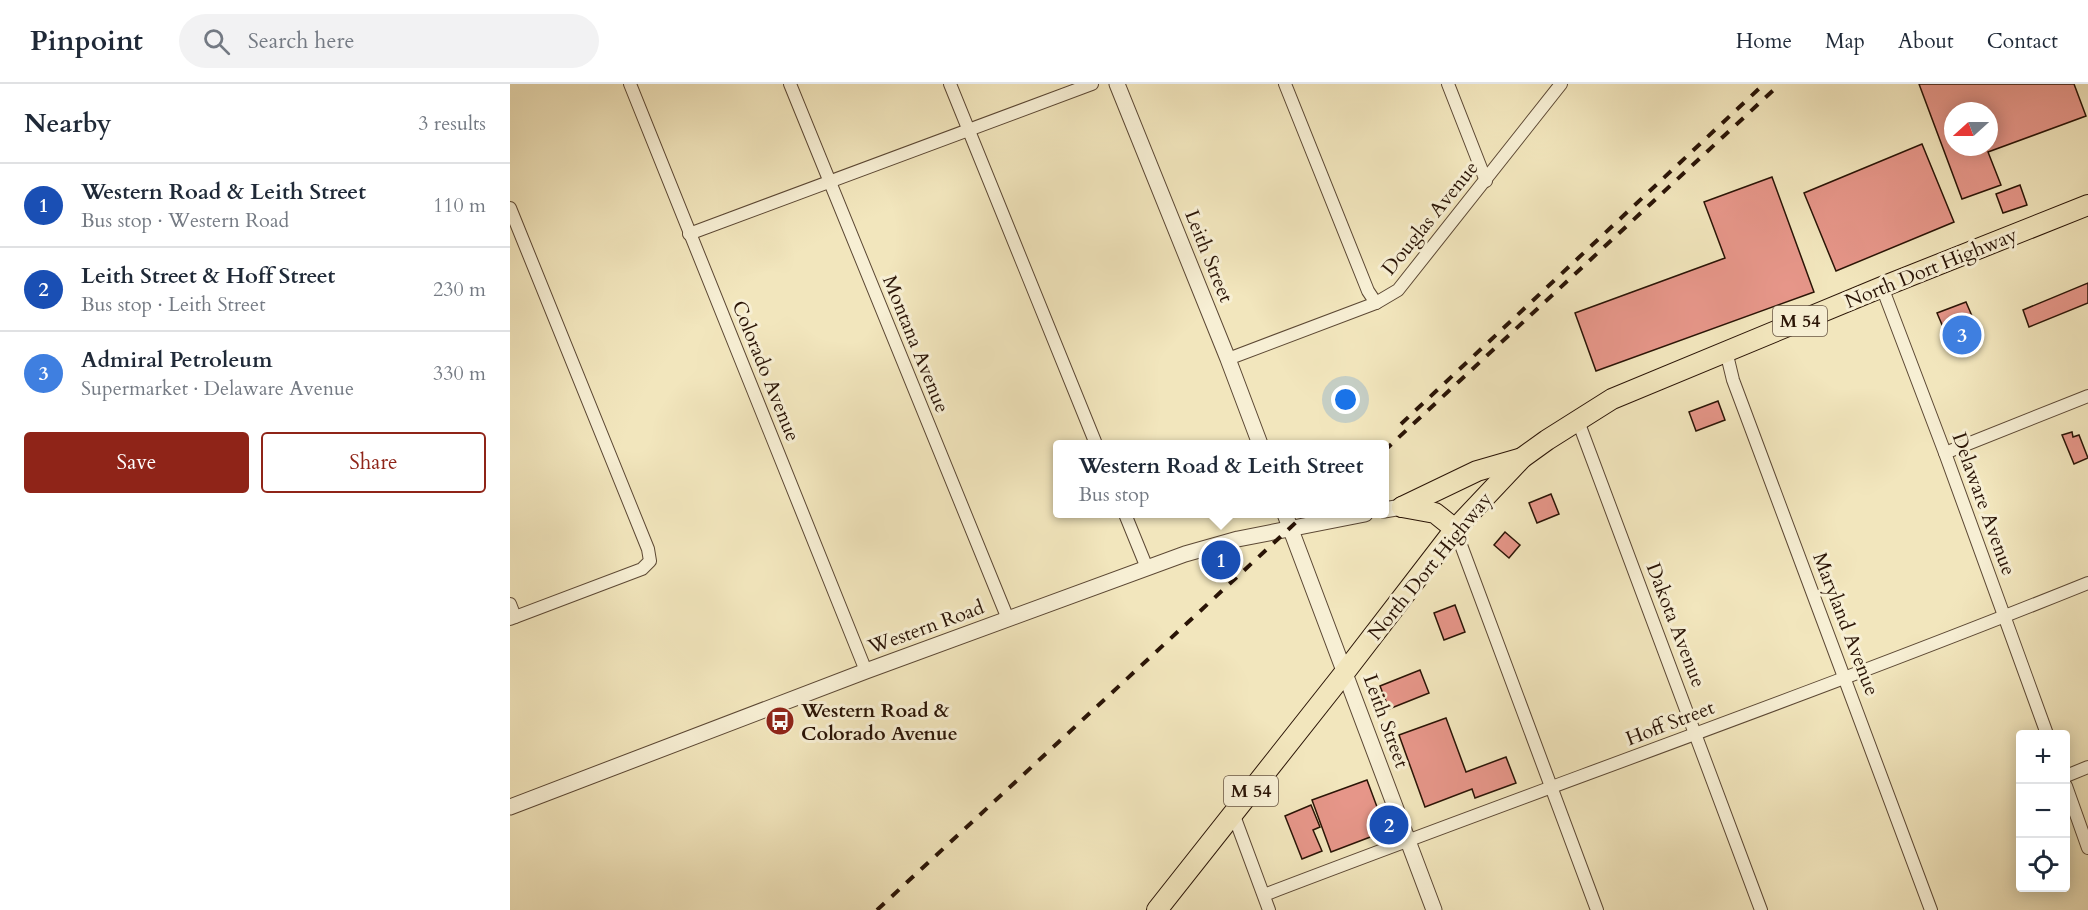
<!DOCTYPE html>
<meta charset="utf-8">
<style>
body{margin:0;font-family:Cardo,serif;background:#f2f2f3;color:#1f2937}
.controls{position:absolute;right:18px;bottom:18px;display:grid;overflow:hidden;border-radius:6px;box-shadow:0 3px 15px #0003}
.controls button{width:54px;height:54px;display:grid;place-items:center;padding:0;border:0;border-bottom:2px solid #e0e1e3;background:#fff;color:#1f2937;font:30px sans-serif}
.compass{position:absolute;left:1434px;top:18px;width:54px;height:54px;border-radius:50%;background:#fff;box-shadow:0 3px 15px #0003;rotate:249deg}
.you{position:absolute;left:836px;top:316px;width:21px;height:21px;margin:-15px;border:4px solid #fff;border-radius:50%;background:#1a73e8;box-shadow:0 0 0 9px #1a73e833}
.badge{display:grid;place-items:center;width:39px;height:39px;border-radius:50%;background:#8f2418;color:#fff;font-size:20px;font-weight:700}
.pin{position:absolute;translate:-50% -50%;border:3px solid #fff;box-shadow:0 2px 6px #0006}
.popup{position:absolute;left:543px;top:356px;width:336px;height:78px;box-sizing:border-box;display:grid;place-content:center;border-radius:6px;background:#fff;filter:drop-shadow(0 2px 4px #0005);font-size:20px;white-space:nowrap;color:#747a83}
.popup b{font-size:22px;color:#1f2937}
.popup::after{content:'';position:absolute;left:50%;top:100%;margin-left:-12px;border:12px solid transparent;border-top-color:#fff}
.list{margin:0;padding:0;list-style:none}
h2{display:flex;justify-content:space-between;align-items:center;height:78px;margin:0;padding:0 24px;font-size:26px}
h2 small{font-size:20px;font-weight:400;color:#747a83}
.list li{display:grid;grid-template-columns:39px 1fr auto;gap:18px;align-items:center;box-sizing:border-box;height:84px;padding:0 24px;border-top:2px solid #e0e1e3}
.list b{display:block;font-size:22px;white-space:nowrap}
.list p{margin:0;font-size:20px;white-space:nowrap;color:#747a83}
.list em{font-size:20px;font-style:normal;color:#747a83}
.actions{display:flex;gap:12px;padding:18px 24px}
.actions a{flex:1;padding:14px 0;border:2px solid #8f2418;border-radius:6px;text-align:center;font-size:21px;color:#8f2418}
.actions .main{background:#8f2418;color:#fff}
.icon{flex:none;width:33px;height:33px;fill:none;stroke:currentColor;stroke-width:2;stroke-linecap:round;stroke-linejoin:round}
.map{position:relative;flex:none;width:1578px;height:826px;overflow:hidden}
header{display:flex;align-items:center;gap:36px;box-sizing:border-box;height:84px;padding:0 30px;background:#fff;border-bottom:2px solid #e0e1e3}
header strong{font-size:28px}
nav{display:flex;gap:33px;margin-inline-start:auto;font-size:21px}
.search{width:420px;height:54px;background:#f2f2f3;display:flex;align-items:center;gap:15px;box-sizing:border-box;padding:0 21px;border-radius:33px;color:#747a83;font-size:22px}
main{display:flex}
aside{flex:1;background:#fff}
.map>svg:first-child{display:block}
</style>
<header>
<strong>Pinpoint</strong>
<div class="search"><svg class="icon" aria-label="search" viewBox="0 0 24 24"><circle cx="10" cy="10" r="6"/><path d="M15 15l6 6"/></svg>Search here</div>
<nav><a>Home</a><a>Map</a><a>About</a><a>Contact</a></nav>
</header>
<main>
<aside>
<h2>Nearby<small>3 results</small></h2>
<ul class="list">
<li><span class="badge" style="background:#1a4fb4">1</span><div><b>Western Road &amp; Leith Street</b><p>Bus stop · Western Road</p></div><em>110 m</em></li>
<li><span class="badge" style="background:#1a4fb4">2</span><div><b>Leith Street &amp; Hoff Street</b><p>Bus stop · Leith Street</p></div><em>230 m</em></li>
<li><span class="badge" style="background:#3f7fe0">3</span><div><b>Admiral Petroleum</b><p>Supermarket · Delaware Avenue</p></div><em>330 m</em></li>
</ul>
<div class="actions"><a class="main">Save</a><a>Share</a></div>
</aside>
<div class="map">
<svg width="1578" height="826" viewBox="0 0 1578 826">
<rect width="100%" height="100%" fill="#f2e6bd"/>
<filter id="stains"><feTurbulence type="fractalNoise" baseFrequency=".00333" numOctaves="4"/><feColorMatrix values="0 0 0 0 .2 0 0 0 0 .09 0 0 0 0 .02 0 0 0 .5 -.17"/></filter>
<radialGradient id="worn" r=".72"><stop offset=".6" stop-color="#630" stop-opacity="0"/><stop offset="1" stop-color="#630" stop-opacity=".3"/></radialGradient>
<g fill="#e69689" stroke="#2a1406" stroke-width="1.5" fill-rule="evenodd">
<path d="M 1409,0 L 1564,0 L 1576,32 L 1478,68 L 1491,101 L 1452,115 ZM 1443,27 L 1479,27 L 1479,63 L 1443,63 Z"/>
<path d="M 1412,60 L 1444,138 L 1326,187 L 1294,109 Z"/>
<path d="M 1262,93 L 1304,208 L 1086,287 L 1065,229 L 1215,174 L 1194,118 Z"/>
<path d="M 1510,101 L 1517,121 L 1493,129 L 1486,110 Z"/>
<path d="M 1578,199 L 1578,219 L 1519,243 L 1513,226 Z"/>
<path d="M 1456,218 L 1462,232 L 1433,243 L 1427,229 Z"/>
<path d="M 1456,244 L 1463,262 L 1453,266 L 1452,262 L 1448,263 L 1443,249 Z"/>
<path d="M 1208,317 L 1215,336 L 1186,347 L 1179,328 Z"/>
<path d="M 1562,348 L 1563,353 L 1569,351 L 1578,374 L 1564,380 L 1552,351 Z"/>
<path d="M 1041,410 L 1049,430 L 1027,439 L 1019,419 Z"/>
<path d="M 995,448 L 1010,461 L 999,474 L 984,461 Z"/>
<path d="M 945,521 L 955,548 L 934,556 L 924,529 Z"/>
<path d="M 910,586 L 919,609 L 879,625 L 870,602 Z"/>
<path d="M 936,634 L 956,688 L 996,673 L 1006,699 L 965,714 L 962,705 L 915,723 L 889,651 Z"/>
<path d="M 857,696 L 876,747 L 821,768 L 802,716 Z"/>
<path d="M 801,721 L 810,743 L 803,746 L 812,767 L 792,775 L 775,732 Z"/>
</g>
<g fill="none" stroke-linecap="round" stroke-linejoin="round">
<g stroke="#5c4834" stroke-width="14">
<g id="minor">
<path d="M 120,0 L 356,587"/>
<path d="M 280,0 L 498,535"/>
<path d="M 440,0 L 586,360"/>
<path d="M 775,0 L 858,207 L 866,219"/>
<path d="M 938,0 L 976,97"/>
<path d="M 0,124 L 138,465 L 140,477 L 132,485 L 0,535"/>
<path d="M 179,150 L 582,0"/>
<path d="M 1372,203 L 1435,369 L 1537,650"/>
<path d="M 1216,267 L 1223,296 L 1421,826"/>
<path d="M 718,275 L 866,219 L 888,206 L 1051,0"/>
<path d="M 1068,337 L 1251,826"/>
<path d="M 1435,369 L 1578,312"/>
<path d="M 615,430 L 637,484"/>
<path d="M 945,445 L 1087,826"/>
<path d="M 0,520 L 5,533"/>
<path d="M 1556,692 L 1578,683"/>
<path d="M 1556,702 L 1578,764"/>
<path d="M 723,729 L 759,826"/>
<path d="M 754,811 C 1028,706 1305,609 1578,499"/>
</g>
</g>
<g stroke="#5c4834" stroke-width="17">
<g id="tertiary">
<path d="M 607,0 L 718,275 L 750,360"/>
<path d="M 874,426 L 892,423"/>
<path d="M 775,430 L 924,826"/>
<path d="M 0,723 L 356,587 L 675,470 L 728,455 L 855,430"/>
</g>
</g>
<g stroke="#2a1406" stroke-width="22">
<g id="primary">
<path d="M 892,423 L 967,387 L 1012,374"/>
<path d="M 892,423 L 925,429 L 945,445"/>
<path d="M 647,826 L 835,588 L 945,445 L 1012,374 L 1037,356 L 1102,315 L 1372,203 L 1578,121"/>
</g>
</g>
<use href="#minor" stroke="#f7efd4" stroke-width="12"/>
<use href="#tertiary" stroke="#f7efd4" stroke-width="15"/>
<use href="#primary" stroke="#f2e6bd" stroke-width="20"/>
<g stroke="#2a1406" stroke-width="4" stroke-dasharray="10 10" stroke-linecap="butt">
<path d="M 891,340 L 1254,0"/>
<path d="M 874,367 L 1270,0"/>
<path d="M 367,826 L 795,430"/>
</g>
</g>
<defs>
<g id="bus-disc" transform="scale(1.5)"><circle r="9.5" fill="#8f2418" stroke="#f7efd4"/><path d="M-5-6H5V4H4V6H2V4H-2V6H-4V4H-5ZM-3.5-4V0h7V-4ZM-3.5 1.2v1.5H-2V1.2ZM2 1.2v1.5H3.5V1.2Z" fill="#fff"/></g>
</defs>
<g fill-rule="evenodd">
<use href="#bus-disc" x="270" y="637"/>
</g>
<g text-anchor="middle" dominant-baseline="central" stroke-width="6" stroke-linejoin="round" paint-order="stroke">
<g fill="#f7efd4" stroke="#685644" stroke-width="1.5">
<rect x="1263" y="222" width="54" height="30" rx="4.5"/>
<rect x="714" y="692" width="54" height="30" rx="4.5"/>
</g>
<g font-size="18" font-weight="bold" fill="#2a1406">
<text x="1290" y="237">M 54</text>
<text x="741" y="707">M 54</text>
</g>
<g font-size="20" fill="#2a1406" stroke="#f7efd4">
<text transform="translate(920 134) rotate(-51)">Douglas Avenue</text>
<text transform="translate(699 172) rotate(68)">Leith Street</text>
<text transform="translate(1421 184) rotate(-22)">North Dort Highway</text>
<text transform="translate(406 260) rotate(68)">Montana Avenue</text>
<text transform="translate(256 287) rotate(68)">Colorado Avenue</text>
<text transform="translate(1474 420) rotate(70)">Delaware Avenue</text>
<text transform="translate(920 482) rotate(-51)">North Dort Highway</text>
<text transform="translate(1336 540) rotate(69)">Maryland Avenue</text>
<text transform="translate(1166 541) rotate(69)">Dakota Avenue</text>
<text transform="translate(416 543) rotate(-20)">Western Road</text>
<text transform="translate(876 637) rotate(70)">Leith Street</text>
<text transform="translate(1160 639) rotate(-21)">Hoff Street</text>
</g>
<g font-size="20" font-weight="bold" fill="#2a1406" stroke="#f7efd4" text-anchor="start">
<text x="291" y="626">Western Road &amp;<tspan x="291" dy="23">Colorado Avenue</tspan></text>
</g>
</g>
<rect width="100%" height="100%" filter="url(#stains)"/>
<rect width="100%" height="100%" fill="url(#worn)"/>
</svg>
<div class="controls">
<button>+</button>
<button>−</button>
<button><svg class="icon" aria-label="locate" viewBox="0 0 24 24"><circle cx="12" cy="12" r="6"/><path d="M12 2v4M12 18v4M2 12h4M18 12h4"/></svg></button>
</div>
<svg class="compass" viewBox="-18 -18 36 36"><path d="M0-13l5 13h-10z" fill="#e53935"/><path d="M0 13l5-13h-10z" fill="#747a83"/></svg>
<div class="you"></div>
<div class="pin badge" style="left:711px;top:476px;background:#1a4fb4">1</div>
<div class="popup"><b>Western Road &amp; Leith Street</b>Bus stop</div>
<div class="pin badge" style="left:879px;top:741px;background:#1a4fb4">2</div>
<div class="pin badge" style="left:1452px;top:251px;background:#3f7fe0">3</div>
</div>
</main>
